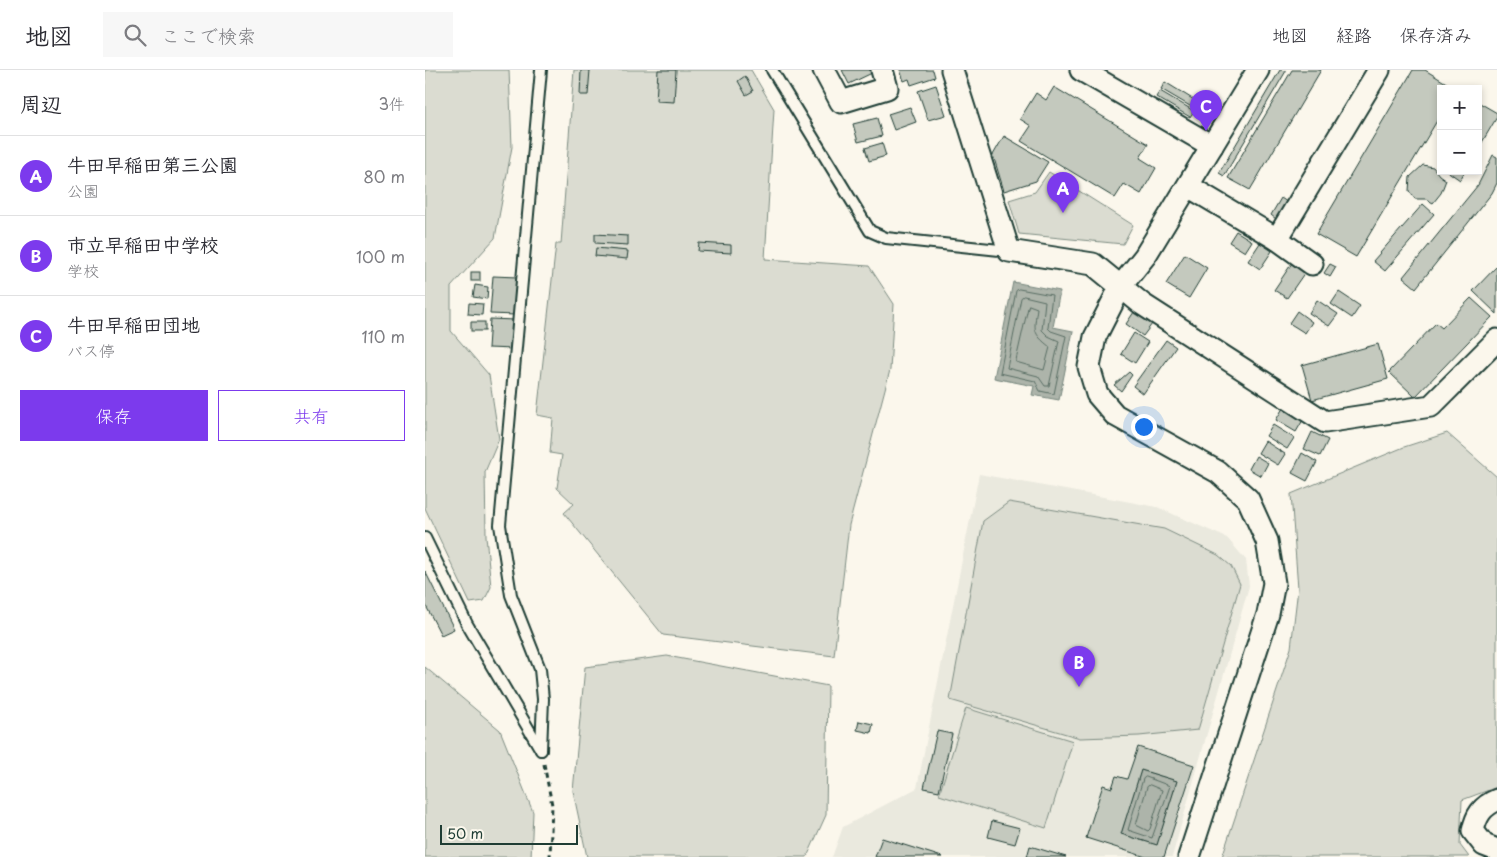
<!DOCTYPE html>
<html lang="ja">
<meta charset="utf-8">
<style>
body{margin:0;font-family:"Playpen Sans","Klee One",sans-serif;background:#f7f7f7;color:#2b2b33}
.controls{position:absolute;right:15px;top:15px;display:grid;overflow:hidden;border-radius:0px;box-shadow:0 2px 8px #0003}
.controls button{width:45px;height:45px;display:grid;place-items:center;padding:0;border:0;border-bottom:1px solid #e1e1e2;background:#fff;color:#2b2b33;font:25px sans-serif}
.scale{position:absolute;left:15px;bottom:12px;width:138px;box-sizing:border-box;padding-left:5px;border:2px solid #1f3d34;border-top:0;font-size:14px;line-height:18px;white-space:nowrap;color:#1f3d34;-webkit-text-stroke:4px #fbf7ec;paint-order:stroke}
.you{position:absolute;left:718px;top:356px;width:18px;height:18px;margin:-12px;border:4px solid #fff;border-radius:50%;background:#1a73e8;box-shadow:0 0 0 8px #1a73e833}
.badge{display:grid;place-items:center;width:32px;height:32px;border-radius:50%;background:#7c3aed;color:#fff;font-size:16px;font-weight:700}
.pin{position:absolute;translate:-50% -41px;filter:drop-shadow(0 1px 2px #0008)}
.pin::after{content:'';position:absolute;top:26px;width:18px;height:15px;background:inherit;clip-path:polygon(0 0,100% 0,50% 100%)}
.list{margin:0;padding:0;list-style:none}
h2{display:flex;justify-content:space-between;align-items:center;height:65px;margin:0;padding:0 20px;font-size:21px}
h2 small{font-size:16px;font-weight:400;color:#7c7c81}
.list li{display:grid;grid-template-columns:32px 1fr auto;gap:15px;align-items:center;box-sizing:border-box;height:80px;padding:0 20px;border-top:1px solid #e1e1e2}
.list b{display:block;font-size:19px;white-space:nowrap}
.list p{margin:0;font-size:16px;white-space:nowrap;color:#7c7c81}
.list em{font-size:16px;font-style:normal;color:#7c7c81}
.actions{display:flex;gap:10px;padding:15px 20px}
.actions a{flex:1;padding:11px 0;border:1px solid #7c3aed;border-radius:0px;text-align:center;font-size:18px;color:#7c3aed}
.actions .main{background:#7c3aed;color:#fff}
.icon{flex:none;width:28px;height:28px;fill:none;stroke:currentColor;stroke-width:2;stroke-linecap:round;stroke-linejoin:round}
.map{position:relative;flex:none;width:1072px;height:787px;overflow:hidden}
header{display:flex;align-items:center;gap:30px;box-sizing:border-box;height:70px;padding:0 25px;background:#fff;border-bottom:1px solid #e1e1e2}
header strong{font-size:24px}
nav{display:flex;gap:28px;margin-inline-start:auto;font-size:18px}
.search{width:350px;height:45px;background:#f7f7f7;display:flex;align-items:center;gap:12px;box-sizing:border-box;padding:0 18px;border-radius:0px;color:#7c7c81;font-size:19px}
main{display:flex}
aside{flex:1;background:#fff}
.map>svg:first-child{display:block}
</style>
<header>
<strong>地図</strong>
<div class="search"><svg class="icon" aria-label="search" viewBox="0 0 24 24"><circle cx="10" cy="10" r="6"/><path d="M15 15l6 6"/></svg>ここで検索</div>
<nav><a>地図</a><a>経路</a><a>保存済み</a></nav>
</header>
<main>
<aside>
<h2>周辺<small>3件</small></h2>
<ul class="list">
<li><span class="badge">A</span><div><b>牛田早稲田第三公園</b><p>公園</p></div><em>80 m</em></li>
<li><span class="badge">B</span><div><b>市立早稲田中学校</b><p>学校</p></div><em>100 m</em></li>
<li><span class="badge">C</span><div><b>牛田早稲田団地</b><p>バス停</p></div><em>110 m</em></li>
</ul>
<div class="actions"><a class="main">保存</a><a>共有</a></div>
</aside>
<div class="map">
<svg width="1072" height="787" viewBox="0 0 1072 787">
<rect width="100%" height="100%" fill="#fbf7ec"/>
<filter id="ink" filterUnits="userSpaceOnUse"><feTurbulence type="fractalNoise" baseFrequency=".02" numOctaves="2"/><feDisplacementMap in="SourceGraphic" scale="10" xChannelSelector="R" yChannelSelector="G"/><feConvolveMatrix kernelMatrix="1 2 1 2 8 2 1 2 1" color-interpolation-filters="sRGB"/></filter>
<g filter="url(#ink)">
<path fill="#eae9de" d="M 554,404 L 732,437 L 802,468 L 821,490 L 824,516 L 747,787 L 407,787 L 418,757 L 492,718 Z"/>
<g fill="#dbdcd1" stroke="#7d8c82">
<path d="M 0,0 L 84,0 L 87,77 L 70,168 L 26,217 L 26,261 L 64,305 L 74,369 L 60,402 L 61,466 L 66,517 L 59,531 L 45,533 L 0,438 Z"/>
<path d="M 149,0 L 326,0 L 349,39 L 340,189 L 444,196 L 469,234 L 465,300 L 424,455 L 409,586 L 238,565 L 139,443 L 149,434 L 132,418 L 137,385 L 125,383 L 128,348 L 112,345 L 131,174 L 136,174 Z"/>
<path d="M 624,102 L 708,155 L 698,174 L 594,164 L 584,130 L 610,122 Z"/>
<path d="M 1022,363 L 1072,407 L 1072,717 L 1037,730 L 1035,775 L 1044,787 L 797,787 L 866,578 L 873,518 L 866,424 L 979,377 Z"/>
<path d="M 584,432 L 739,459 L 793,485 L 806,496 L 815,514 L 773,660 L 714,666 L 655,668 L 525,630 L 558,451 Z"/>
<path d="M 242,586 L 403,616 L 401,745 L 382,787 L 162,787 L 148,721 L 160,597 Z"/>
<path d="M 0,597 L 75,660 L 108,742 L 106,787 L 0,787 Z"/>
<path d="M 541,638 L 648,671 L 621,758 L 514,725 Z"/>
</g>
<g fill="#adb4aa" stroke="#74847b">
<path d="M 588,212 L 635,221 L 628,257 L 648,261 L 634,330 L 607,325 L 609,316 L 569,308 Z"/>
<path d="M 716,700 L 752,711 L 732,775 L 696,764 Z"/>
</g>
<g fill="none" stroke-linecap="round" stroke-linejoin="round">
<g stroke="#586d63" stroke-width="1">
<path d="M 594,219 L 627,225 L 623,258 L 626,261 L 641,266 L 629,324 L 615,321 L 610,311 L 575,303 L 591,221 Z"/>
<path d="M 599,226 L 620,231 L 617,260 L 623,266 L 634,271 L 624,316 L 620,316 L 613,306 L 582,298 L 596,228 Z"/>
<path d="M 604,235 L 612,238 C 609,260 607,263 625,277 L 619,300 L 591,292 Z"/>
<path d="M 721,707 L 745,716 L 727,768 L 703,760 L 718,709 Z"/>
<path d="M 725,715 L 737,720 L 725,759 L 723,761 L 711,755 L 722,717 Z"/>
</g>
</g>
<g fill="#c4c9be" stroke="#1f3d34" fill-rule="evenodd">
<path d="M 156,0 L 165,0 L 163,25 L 155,25 Z"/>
<path d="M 233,0 L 251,0 L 249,32 L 231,31 Z"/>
<path d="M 417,0 L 445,0 L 447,3 L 424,14 Z"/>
<path d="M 475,0 L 508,0 L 510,7 L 486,15 L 484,9 L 479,11 Z"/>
<path d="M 855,0 L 861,1 L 799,106 L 794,103 Z"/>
<path d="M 867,0 L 896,0 L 825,120 L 803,108 Z"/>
<path d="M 988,0 L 1000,0 L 1031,19 L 1016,19 L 1016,44 L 931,187 L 891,164 Z"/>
<path d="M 320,6 L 328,21 L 321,25 L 313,11 Z"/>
<path d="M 740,12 L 774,33 L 770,39 L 736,19 Z"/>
<path d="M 511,15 L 521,45 L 503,50 L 493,21 Z"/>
<path d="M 629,17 L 723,74 L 715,88 L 731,98 L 716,124 L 699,114 L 690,128 L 596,71 L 606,56 L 595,49 L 611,23 L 621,30 Z"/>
<path d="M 735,21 L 769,41 L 765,47 L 731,27 Z"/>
<path d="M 1053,32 L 1072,43 L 1072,47 L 1056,74 L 1053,72 Z"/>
<path d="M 485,37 L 491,52 L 469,60 L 463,44 Z"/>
<path d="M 452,48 L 457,66 L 433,72 L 428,54 Z"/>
<path d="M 579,66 L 623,92 L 611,111 L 579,121 L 568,85 Z"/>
<path d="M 457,73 L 461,86 L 444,91 L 440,78 Z"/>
<path d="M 1068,85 L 1072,87 L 1072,113 L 1067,123 L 991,218 L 978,207 L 1053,115 Z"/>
<path d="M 998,95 L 1008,97 L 1014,105 L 1021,110 L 1016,123 L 1008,133 L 1001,129 L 990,129 L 984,121 L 985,107 Z"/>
<path d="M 1022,101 L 1040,101 L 1035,110 Z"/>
<path d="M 856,128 L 862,132 L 851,149 L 846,145 Z"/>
<path d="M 998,134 L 1009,144 L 960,201 L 948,191 Z"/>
<path d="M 811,161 L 827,171 L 820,182 L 804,172 Z"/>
<path d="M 170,164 L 203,166 L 203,175 L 170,173 Z"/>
<path d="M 274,173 L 306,175 L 306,183 L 273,181 Z"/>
<path d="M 835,173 L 847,181 L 835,199 L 823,191 Z"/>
<path d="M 171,178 L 203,181 L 202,189 L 170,186 Z"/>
<path d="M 760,184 L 782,198 L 764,228 L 741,214 Z"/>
<path d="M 867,193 L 880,202 L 862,228 L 849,220 Z"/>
<path d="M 905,194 L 911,197 L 905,207 L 899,203 Z"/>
<path d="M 1072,196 L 1072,244 L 1048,221 Z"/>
<rect x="46" y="202" width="9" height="9"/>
<path d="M 68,206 L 92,207 L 90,245 L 65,244 Z"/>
<path d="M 50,215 L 63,217 L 62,229 L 48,227 Z"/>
<path d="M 914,222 L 935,236 L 927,248 L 906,234 Z"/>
<path d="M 1046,228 L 1067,247 L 990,327 L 964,302 L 1011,253 L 1017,258 Z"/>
<path d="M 892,230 L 913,244 L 904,256 L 884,243 Z"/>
<path d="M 44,233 L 58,234 L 57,245 L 43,244 Z"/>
<path d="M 872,241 L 887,252 L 880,263 L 864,253 Z"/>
<path d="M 709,242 L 727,254 L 718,266 L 701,254 Z"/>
<path d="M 65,249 L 90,250 L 89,279 L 63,278 Z"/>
<rect x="46" y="252" width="14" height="9"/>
<path d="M 709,263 L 723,272 L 710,293 L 696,284 Z"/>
<path d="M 741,270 L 751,277 L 718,324 L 708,316 Z"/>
<path d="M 953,274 L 963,309 L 887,330 L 877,295 Z"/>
<path d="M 704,302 L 707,305 L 696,321 L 689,315 Z"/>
<path d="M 858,338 L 878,350 L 871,362 L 851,350 Z"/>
<path d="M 848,355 L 869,368 L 862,379 L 841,366 Z"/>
<path d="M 887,362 L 903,370 L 895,386 L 879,379 Z"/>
<path d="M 840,371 L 860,384 L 853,395 L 833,383 Z"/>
<path d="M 877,383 L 892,392 L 882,411 L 867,403 Z"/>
<path d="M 831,386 L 843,393 L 836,406 L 824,399 Z"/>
<path d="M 0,501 L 29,559 L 16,565 L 0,534 Z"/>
<path d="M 434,651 L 448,654 L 446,663 L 432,660 Z"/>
<path d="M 512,661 L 527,664 L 514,721 L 499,718 Z"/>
<path d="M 713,677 L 769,695 L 739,787 L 721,787 L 661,768 L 678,715 L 687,718 L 691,706 L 702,709 ZM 716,700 L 752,711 L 732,775 L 696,764 Z"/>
<path d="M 567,751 L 595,758 L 590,774 L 563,767 Z"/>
<path d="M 457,768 L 517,787 L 450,787 Z"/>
<path d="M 605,776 L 641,787 L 602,787 Z"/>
</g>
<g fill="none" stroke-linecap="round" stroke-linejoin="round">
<g stroke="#1f3d34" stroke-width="14">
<g id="service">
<path d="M 116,0 L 75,455 L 86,525 L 115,599 L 118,629 L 116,680"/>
<path d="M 347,0 L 445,161 L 461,168 L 584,181"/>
<path d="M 0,468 L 42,554 L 116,680"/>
</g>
</g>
<g stroke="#1f3d34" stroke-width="25">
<g id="minor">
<path d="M 399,0 L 416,32 L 462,18 L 457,0"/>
<path d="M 527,0 L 584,181 L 668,194 L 717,234 L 900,352 L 1006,336 L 1072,270"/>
<path d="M 656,0 L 787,76"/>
<path d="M 763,116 L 852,169 L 887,194"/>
<path d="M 852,169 L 954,0"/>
<path d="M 1072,730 C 1057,736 1051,746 1048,761 L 1059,775 L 1072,780"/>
<path d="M 764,787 L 843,544 L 849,513 L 842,471 L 823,429 L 793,402 L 690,345 L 672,324 L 664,297 L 670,267 L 696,216 L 720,186 L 833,0"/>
</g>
</g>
<path stroke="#1f3d34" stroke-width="3" stroke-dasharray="5 4" stroke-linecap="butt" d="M 119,694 L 127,735 L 125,787"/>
<use href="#service" stroke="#fbf7ec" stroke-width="10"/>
<use href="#minor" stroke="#fbf7ec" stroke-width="21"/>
</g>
</g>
</svg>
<div class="controls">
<button>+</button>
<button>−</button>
</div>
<div class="scale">50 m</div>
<div class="you"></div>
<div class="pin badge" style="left:638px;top:143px">A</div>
<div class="pin badge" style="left:654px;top:617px">B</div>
<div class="pin badge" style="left:781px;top:61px">C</div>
</div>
</main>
